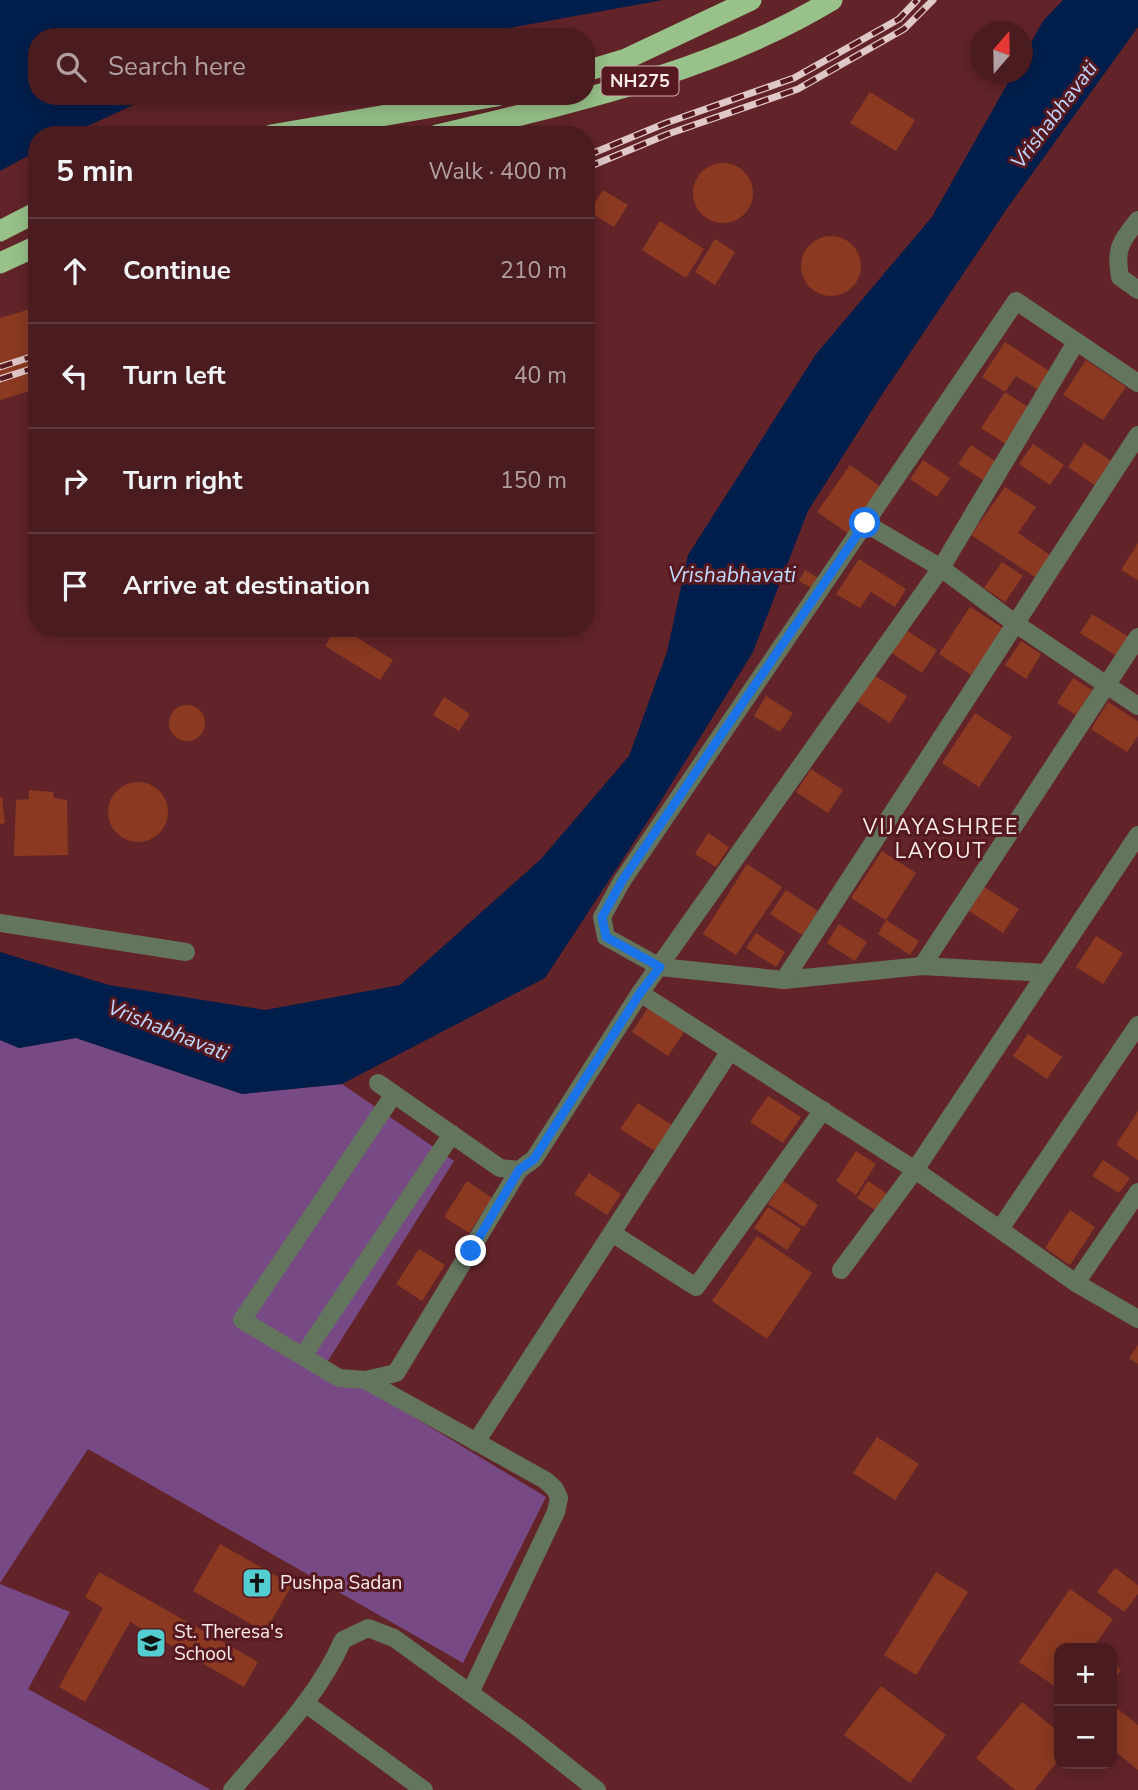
<!DOCTYPE html>
<meta charset="utf-8">
<style>
body{margin:0;font-family:"Nunito Sans",sans-serif;background:#54282c;color:#f1f3f6}
.controls{position:absolute;right:21px;bottom:21px;display:grid;overflow:hidden;border-radius:14px;box-shadow:0 4px 18px #0003}
.controls button{width:63px;height:63px;display:grid;place-items:center;padding:0;border:0;border-bottom:2px solid #61393d;background:#4a1b1f;color:#f1f3f6;font:35px sans-serif}
.compass{position:absolute;left:970px;top:21px;width:63px;height:63px;border-radius:50%;background:#4a1b1f;box-shadow:0 4px 18px #0003;rotate:20deg}
.stop{position:absolute;width:21px;height:21px;margin:-16px;border:5px solid #1a73e8;border-radius:50%;background:#fff}
.stop.end{background:#1a73e8;border-color:#fff;box-shadow:0 2px 7px #0008}
.list{margin:0;padding:0;list-style:none}
h2{display:flex;justify-content:space-between;align-items:center;height:91px;margin:0;padding:0 28px;font-size:30px}
h2 small{font-size:23px;font-weight:400;color:#b2a1a4}
.list li{display:grid;grid-template-columns:46px 1fr auto;gap:21px;align-items:center;box-sizing:border-box;height:105px;padding:0 28px;border-top:2px solid #61393d}
.list b{display:block;font-size:26px;white-space:nowrap}
.list em{font-size:23px;font-style:normal;color:#b2a1a4}
.icon{flex:none;width:38px;height:38px;fill:none;stroke:currentColor;stroke-width:2;stroke-linecap:round;stroke-linejoin:round}
.map{position:relative;flex:none;width:1138px;height:1790px;overflow:hidden}
.search{position:absolute;background:#4a1b1f;box-shadow:0 4px 18px #0003;left:28px;top:28px;width:567px;height:77px;display:flex;align-items:center;gap:18px;box-sizing:border-box;padding:0 24px;border-radius:28px;color:#b2a1a4;font-size:26px}
.panel{position:absolute;background:#4a1b1f;box-shadow:0 4px 18px #0003;left:28px;top:126px;width:567px;height:511px;border-radius:28px}
.map>svg:first-child{display:block}
</style>
<div class="map">
<svg width="1138" height="1790" viewBox="0 0 1138 1790">
<rect width="100%" height="100%" fill="#622429"/>
<g fill="#774a86">
<path d="M 76,1038 L 242,1094 L 342,1084 L 454,1161 L 326,1364 L 546,1497 L 463,1663 L 88,1449 L 0,1583 L 0,1040 L 19,1048 Z"/>
<path d="M 0,1584 L 70,1612 L 28,1689 L 211,1790 L 0,1790 Z"/>
</g>
<g fill="#001e4c">
<path d="M 0,0 L 663,0 L 460,37 L 37,37 L 37,96 L 153,96 L 68,135 L 37,135 L 37,151 L 0,171 Z"/>
<path d="M 1063,0 L 1138,0 L 1138,27 L 1008,207 L 879,399 L 808,511 L 753,652 L 657,807 L 545,978 L 342,1084 L 242,1094 L 76,1038 L 19,1048 L 0,1040 L 0,952 L 109,985 L 265,1010 L 400,985 L 541,859 L 629,756 L 667,652 L 688,555 L 816,354 L 932,217 L 1013,74 L 1023,74 L 1023,57 L 1043,21 Z"/>
</g>
<g fill="#8b3a21">
<path d="M 870,92 L 915,120 L 896,151 L 850,123 Z"/>
<circle cx="723" cy="193" r="30"/>
<path d="M 603,190 L 628,205 L 614,227 L 589,212 Z"/>
<path d="M 660,221 L 704,249 L 686,278 L 642,250 Z"/>
<circle cx="831" cy="266" r="30"/>
<path d="M 715,239 L 735,252 L 715,285 L 695,272 Z"/>
<path d="M 37,307 L 37,389 L 0,400 L 0,318 Z"/>
<path d="M 1005,342 L 1052,373 L 1040,391 L 1016,376 L 1005,392 L 982,377 Z"/>
<path d="M 1086,360 L 1126,387 L 1103,420 L 1063,395 Z"/>
<path d="M 1005,392 L 1028,407 L 1006,444 L 981,428 Z"/>
<path d="M 1084,443 L 1116,464 L 1100,489 L 1068,467 Z"/>
<path d="M 1033,444 L 1064,465 L 1050,485 L 1019,464 Z"/>
<path d="M 971,445 L 995,461 L 983,480 L 958,464 Z"/>
<path d="M 923,460 L 950,478 L 937,497 L 910,479 Z"/>
<path d="M 850,465 L 881,487 L 849,534 L 817,512 Z"/>
<path d="M 1005,487 L 1036,507 L 1018,533 L 1053,557 L 1038,579 L 971,535 Z"/>
<path d="M 1138,543 L 1138,580 L 1121,570 Z"/>
<path d="M 859,559 L 906,589 L 895,607 L 871,592 L 860,608 L 836,594 Z"/>
<path d="M 1002,562 L 1023,576 L 1005,602 L 984,588 Z"/>
<path d="M 805,570 L 821,580 L 815,590 L 799,581 Z"/>
<path d="M 970,607 L 1003,628 L 973,676 L 939,654 Z"/>
<path d="M 1092,614 L 1129,637 L 1117,656 L 1080,633 Z"/>
<path d="M 336,628 L 342,628 L 393,660 L 380,680 L 325,646 Z"/>
<path d="M 904,629 L 937,650 L 922,673 L 890,652 Z"/>
<path d="M 1021,641 L 1041,654 L 1026,679 L 1005,665 Z"/>
<path d="M 872,674 L 907,696 L 890,723 L 855,700 Z"/>
<path d="M 1073,678 L 1092,690 L 1076,715 L 1057,703 Z"/>
<path d="M 766,696 L 793,713 L 780,732 L 754,716 Z"/>
<path d="M 444,697 L 470,714 L 459,731 L 433,715 Z"/>
<path d="M 1108,702 L 1138,721 L 1138,736 L 1127,752 L 1091,729 Z"/>
<circle cx="187" cy="723" r="18"/>
<path d="M 975,713 L 1012,737 L 979,787 L 942,763 Z"/>
<path d="M 811,769 L 843,790 L 828,813 L 796,792 Z"/>
<circle cx="138" cy="812" r="30"/>
<path d="M 29,790 L 53,792 L 54,798 L 67,800 L 68,855 L 14,856 L 16,800 L 29,799 Z"/>
<path d="M 0,797 L 2,797 L 5,823 L 0,824 Z"/>
<path d="M 708,833 L 729,847 L 716,867 L 695,854 Z"/>
<path d="M 882,851 L 916,873 L 886,920 L 851,898 Z"/>
<path d="M 747,864 L 782,887 L 736,955 L 703,934 Z"/>
<path d="M 984,887 L 1019,909 L 1003,933 L 969,911 Z"/>
<path d="M 786,890 L 818,911 L 802,935 L 770,914 Z"/>
<path d="M 886,920 L 919,941 L 910,955 L 878,934 Z"/>
<path d="M 839,924 L 867,942 L 855,961 L 827,943 Z"/>
<path d="M 756,933 L 785,952 L 776,967 L 746,948 Z"/>
<path d="M 1096,936 L 1123,953 L 1103,984 L 1076,967 Z"/>
<path d="M 648,1008 L 684,1032 L 668,1056 L 632,1032 Z"/>
<path d="M 1028,1034 L 1062,1057 L 1047,1079 L 1013,1056 Z"/>
<path d="M 768,1096 L 801,1117 L 783,1143 L 750,1122 Z"/>
<path d="M 638,1103 L 672,1125 L 655,1151 L 620,1129 Z"/>
<path d="M 1138,1111 L 1138,1160 L 1116,1145 Z"/>
<path d="M 856,1151 L 876,1164 L 856,1195 L 836,1181 Z"/>
<path d="M 1103,1160 L 1130,1178 L 1119,1193 L 1092,1176 Z"/>
<path d="M 589,1173 L 621,1194 L 607,1215 L 574,1194 Z"/>
<path d="M 467,1181 L 492,1198 L 469,1233 L 444,1217 Z"/>
<path d="M 783,1181 L 818,1205 L 804,1227 L 768,1204 Z"/>
<path d="M 868,1181 L 889,1195 L 878,1212 L 857,1198 Z"/>
<path d="M 768,1207 L 801,1229 L 787,1250 L 754,1228 Z"/>
<path d="M 1070,1210 L 1095,1227 L 1070,1265 L 1045,1248 Z"/>
<path d="M 757,1236 L 812,1273 L 767,1339 L 712,1301 Z"/>
<path d="M 419,1249 L 445,1265 L 422,1301 L 396,1284 Z"/>
<path d="M 1138,1345 L 1138,1364 L 1129,1358 Z"/>
<path d="M 877,1437 L 919,1464 L 895,1500 L 853,1473 Z"/>
<path d="M 220,1544 L 292,1585 L 265,1632 L 193,1591 Z"/>
<path d="M 1115,1568 L 1138,1585 L 1138,1594 L 1124,1612 L 1097,1592 Z"/>
<path d="M 99,1572 L 258,1662 L 244,1687 L 130,1622 L 85,1702 L 59,1687 L 103,1608 L 85,1597 Z"/>
<path d="M 936,1572 L 968,1592 L 916,1675 L 884,1655 Z"/>
<path d="M 1070,1589 L 1113,1619 L 1093,1648 L 1059,1648 L 1059,1689 L 1019,1662 Z"/>
<path d="M 1112,1663 L 1121,1670 L 1112,1681 Z"/>
<path d="M 881,1686 L 946,1735 L 910,1783 L 844,1735 Z"/>
<path d="M 1022,1702 L 1059,1732 L 1059,1760 L 1034,1790 L 1015,1790 L 976,1758 Z"/>
<path d="M 1112,1704 L 1138,1725 L 1138,1770 L 1112,1749 Z"/>
</g>
<g fill="none" stroke-linecap="round" stroke-linejoin="round">
<g stroke="#64755e" stroke-width="18">
<path d="M 1138,220 C 1120,242 1115,250 1120,277 L 1138,290"/>
<path d="M 865,523 L 941,568 L 1016,624 L 1138,706"/>
<path d="M 0,923 L 186,952"/>
<path d="M 922,966 L 1138,637"/>
<path d="M 1046,973 L 922,966 L 784,980 L 660,967 L 606,937 L 602,917 L 622,881 L 1016,301 L 1138,383"/>
<path d="M 784,980 L 1138,435"/>
<path d="M 640,993 L 915,1170 L 1076,1283 L 1138,1319"/>
<path d="M 378,1083 L 500,1168 L 519,1170 L 534,1159 L 640,993 L 941,568 L 1076,342"/>
<path d="M 394,1094 L 242,1320 L 339,1378 L 365,1380 L 396,1373 L 519,1170"/>
<path d="M 1000,1229 L 1138,1025"/>
<path d="M 612,1233 L 696,1287 L 823,1110"/>
<path d="M 841,1270 L 915,1170 L 1138,835"/>
<path d="M 1076,1283 L 1138,1192"/>
<path d="M 303,1356 L 452,1134"/>
<path d="M 365,1380 L 545,1480 L 555,1489 L 559,1498 L 556,1512 L 470,1693"/>
<path d="M 476,1442 L 730,1051"/>
<path d="M 305,1703 L 424,1790"/>
<path d="M 232,1790 C 272,1743 318,1697 343,1640 L 368,1628 L 394,1638 L 520,1729 L 597,1790"/>
</g>
<g stroke="#98c289" stroke-width="21">
<path d="M 586,71 L 626,59 L 751,0"/>
<path d="M 271,135 L 497,96"/>
<path d="M 437,135 C 571,103 713,72 832,0"/>
<path d="M 0,231 L 37,212"/>
<path d="M 0,263 L 37,246"/>
</g>
<g stroke="#e0c7c8" stroke-width="7">
<g id="rail">
<path d="M 586,156 L 666,123 L 794,78 L 899,19 L 917,0"/>
<path d="M 586,168 L 668,134 L 798,89 L 904,29 L 933,0"/>
<path d="M 0,367 L 37,355"/>
<path d="M 0,379 L 37,367"/>
</g>
</g>
<use href="#rail" stroke="#561920" stroke-width="4.5" stroke-dasharray="13" stroke-linecap="butt"/>
</g>
<g fill="none" stroke-linecap="round" stroke-linejoin="round">
<path stroke="#1a73e8" stroke-width="9" d="M 471,1251 L 519,1170 L 534,1159 L 640,993 L 660,967 L 606,937 L 602,917 L 622,881 L 865,523"/>
</g>
<defs>
<g id="church-square" transform="scale(1.575)"><rect x="-9" y="-9" width="18" height="18" rx="4" fill="#52cdd0" stroke="#561920"/><path d="M-1.2-6h2.4v3.5h3.3v2.4h-3.3V6h-2.4V-.1h-3.3v-2.4h3.3Z" fill="#111"/></g>
<g id="school-square" transform="scale(1.575)"><rect x="-9" y="-9" width="18" height="18" rx="4" fill="#52cdd0" stroke="#561920"/><path d="M0-5L7-2L0 1L-7-2ZM-4 1L0 2.5L4 1V4Q0 6-4 4Z" fill="#111"/></g>
</defs>
<g fill-rule="evenodd">
<use href="#church-square" x="257" y="1583"/>
<use href="#school-square" x="151" y="1643"/>
</g>
<g text-anchor="middle" dominant-baseline="central" stroke-width="6" stroke-linejoin="round" paint-order="stroke">
<rect fill="#561920" stroke="#cbadaf" stroke-width="2" x="601.5" y="66.5" width="77" height="29" rx="5"/>
<g font-size="18" font-weight="bold" fill="#fdecec">
<text x="640" y="81">NH275</text>
</g>
<g font-size="19" fill="#fdecec" stroke="#561920" text-anchor="start">
<text x="280" y="1583">Pushpa Sadan</text>
<text x="174" y="1632">St. Theresa's<tspan x="174" dy="22">School</tspan></text>
</g>
<g font-size="21" font-style="italic" fill="#c0d9ff" stroke="#561920">
<text transform="translate(1054 115) rotate(-53)">Vrishabhavati</text>
<text x="732" y="575">Vrishabhavati</text>
<text transform="translate(168 1030) rotate(22)">Vrishabhavati</text>
</g>
<g font-size="21" letter-spacing="2" fill="#fdecec" stroke="#561920">
<text x="941" y="827">VIJAYASHREE<tspan x="941" dy="24">LAYOUT</tspan></text>
</g>
</g>
</svg>
<div class="controls">
<button>+</button>
<button>−</button>
</div>
<svg class="compass" viewBox="-18 -18 36 36"><path d="M0-13l5 13h-10z" fill="#e53935"/><path d="M0 13l5-13h-10z" fill="#b2a1a4"/></svg>
<div class="stop" style="left:865px;top:523px"></div>
<div class="stop end" style="left:471px;top:1251px"></div>
<div class="search"><svg class="icon" aria-label="search" viewBox="0 0 24 24"><circle cx="10" cy="10" r="6"/><path d="M15 15l6 6"/></svg>Search here</div>
<section class="panel">
<h2>5 min<small>Walk · 400 m</small></h2>
<ul class="list">
<li><svg class="icon" aria-label="ahead" viewBox="0 0 24 24"><path d="M12 20V5M6 11l6-6 6 6"/></svg><div><b>Continue</b></div><em>210 m</em></li>
<li><svg class="icon" aria-label="left" viewBox="0 0 24 24"><path d="M17 20v-9H6M10 6l-5 5 5 5"/></svg><div><b>Turn left</b></div><em>40 m</em></li>
<li><svg class="icon" aria-label="right" viewBox="0 0 24 24"><path d="M7 20v-9h11M14 6l5 5-5 5"/></svg><div><b>Turn right</b></div><em>150 m</em></li>
<li><svg class="icon" aria-label="arrive" viewBox="0 0 24 24"><path d="M6 21V4h12l-3 4 3 4H6"/></svg><div><b>Arrive at destination</b></div></li>
</ul>
</section>
</div>
